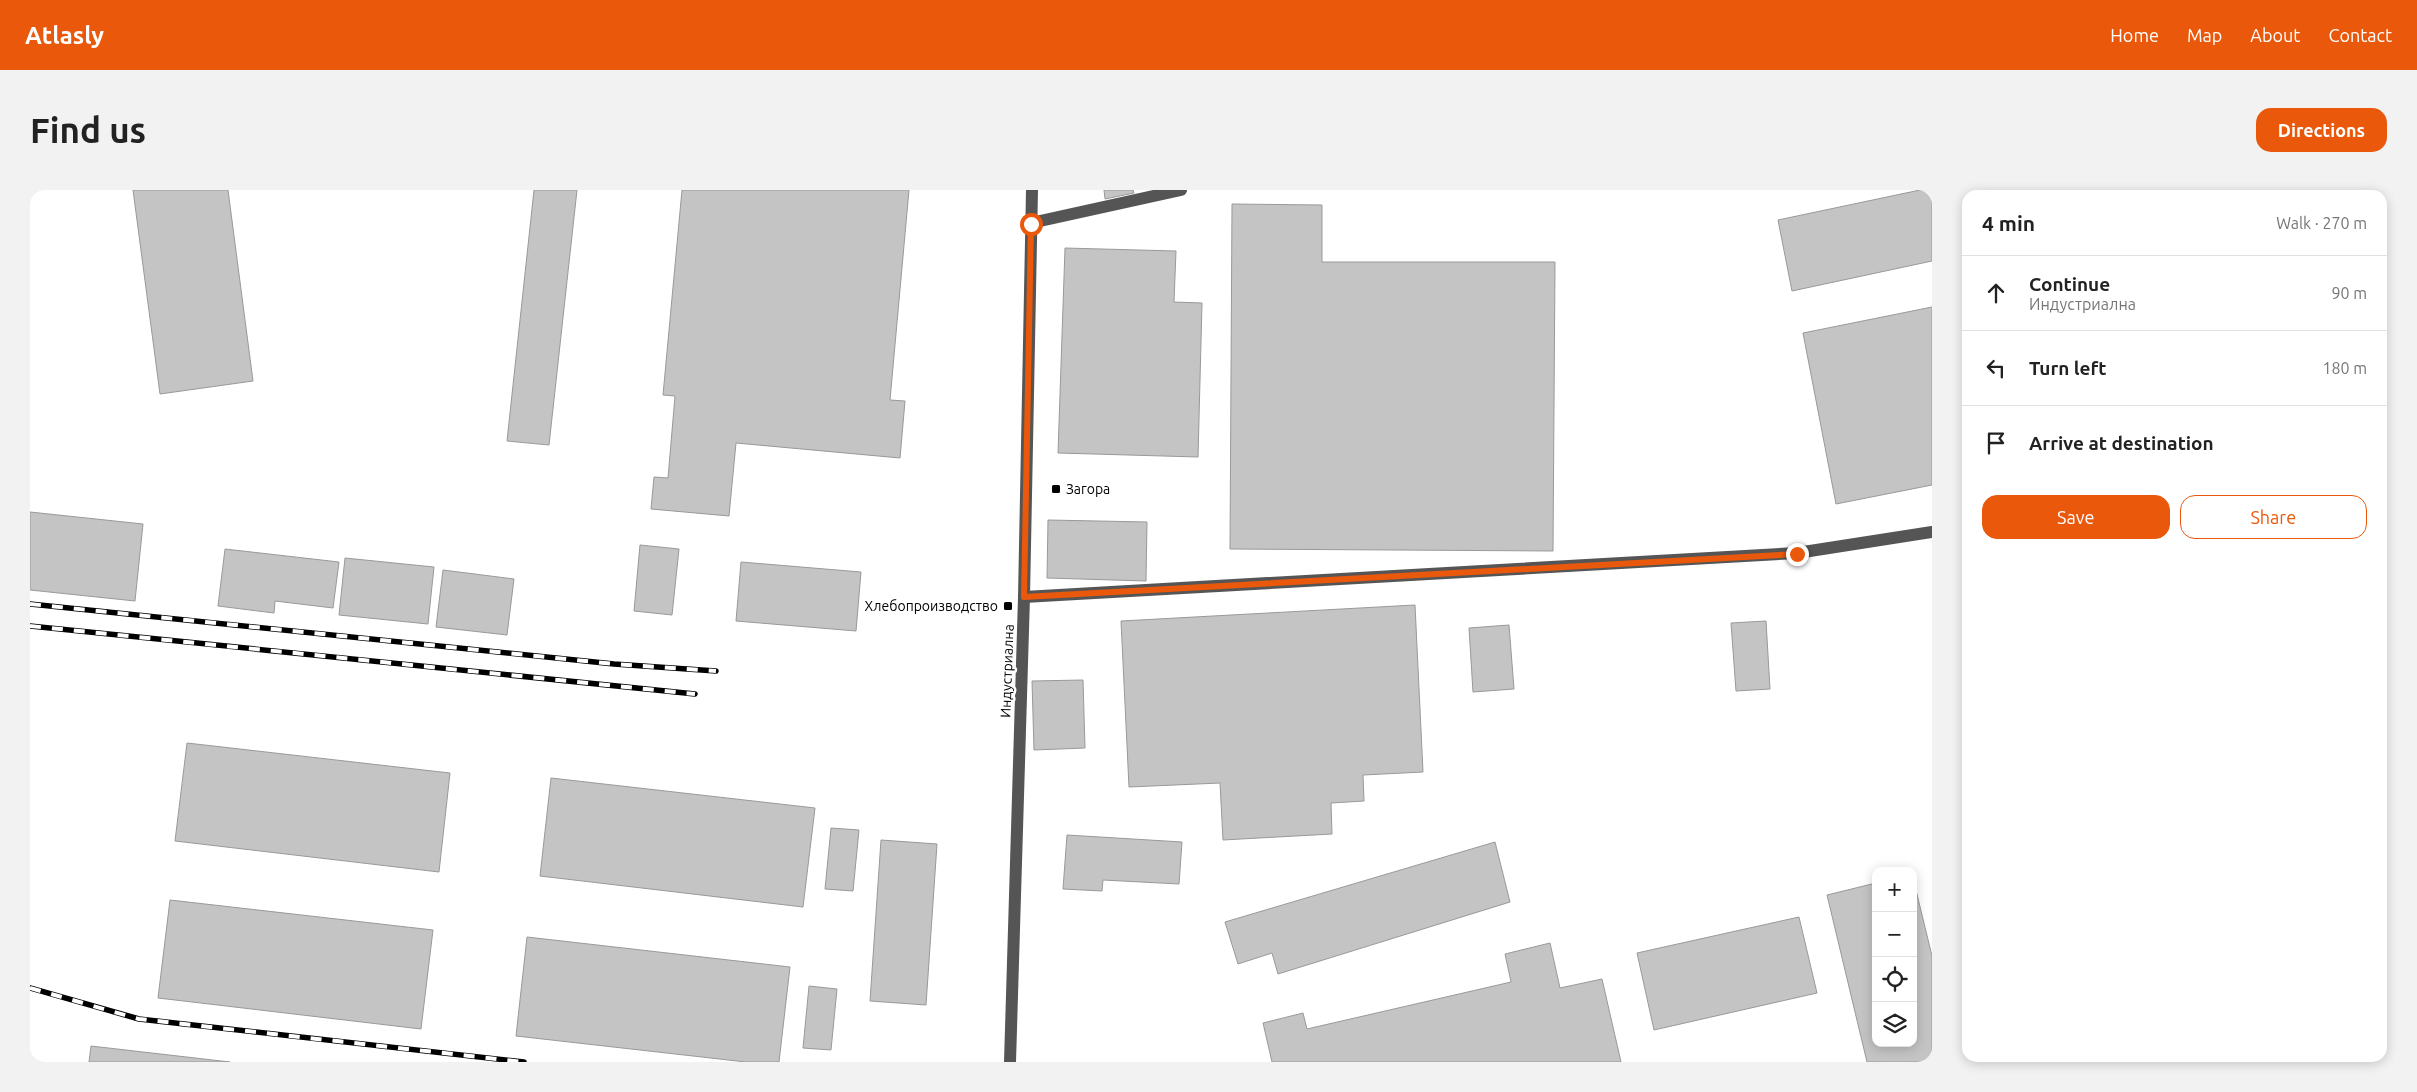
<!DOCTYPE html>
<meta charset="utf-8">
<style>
body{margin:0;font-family:Ubuntu,sans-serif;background:#f2f2f2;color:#222}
.controls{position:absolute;right:15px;bottom:15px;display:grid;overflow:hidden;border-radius:10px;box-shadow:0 2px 12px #0003}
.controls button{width:45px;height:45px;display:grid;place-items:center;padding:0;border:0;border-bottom:1px solid #e0e0e0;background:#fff;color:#222;font:25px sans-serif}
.stop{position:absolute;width:15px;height:15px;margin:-11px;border:4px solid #ea580c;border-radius:50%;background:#fff}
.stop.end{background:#ea580c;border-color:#fff;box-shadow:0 1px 5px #0008}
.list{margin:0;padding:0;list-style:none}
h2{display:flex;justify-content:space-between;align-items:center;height:65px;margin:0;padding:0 20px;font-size:21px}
h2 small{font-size:16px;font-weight:400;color:#767676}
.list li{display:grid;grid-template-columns:32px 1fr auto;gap:15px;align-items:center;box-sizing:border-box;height:75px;padding:0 20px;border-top:1px solid #e0e0e0}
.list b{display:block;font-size:19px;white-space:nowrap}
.list p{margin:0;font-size:16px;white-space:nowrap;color:#767676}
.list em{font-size:16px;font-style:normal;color:#767676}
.actions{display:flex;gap:10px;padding:15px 20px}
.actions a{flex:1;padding:11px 0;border:1px solid #ea580c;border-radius:15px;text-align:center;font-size:18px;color:#ea580c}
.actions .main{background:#ea580c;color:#fff}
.icon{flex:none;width:28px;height:28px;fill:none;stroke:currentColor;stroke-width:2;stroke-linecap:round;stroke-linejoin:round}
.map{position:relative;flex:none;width:1902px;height:872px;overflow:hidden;border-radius:15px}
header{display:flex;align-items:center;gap:30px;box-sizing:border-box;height:70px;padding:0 25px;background:#ea580c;color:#fff}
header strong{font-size:24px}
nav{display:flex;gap:28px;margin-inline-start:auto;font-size:18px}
.intro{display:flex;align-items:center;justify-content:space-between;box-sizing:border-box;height:120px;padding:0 30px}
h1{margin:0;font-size:35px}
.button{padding:12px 22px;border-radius:15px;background:#ea580c;color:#fff;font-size:18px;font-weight:700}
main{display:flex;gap:30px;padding:0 30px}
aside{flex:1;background:#fff;border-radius:15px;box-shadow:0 2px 12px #0003}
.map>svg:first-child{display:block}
</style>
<header>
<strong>Atlasly</strong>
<nav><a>Home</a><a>Map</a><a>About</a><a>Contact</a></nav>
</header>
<div class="intro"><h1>Find us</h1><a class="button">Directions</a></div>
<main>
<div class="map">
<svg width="1902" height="872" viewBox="0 0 1902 872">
<rect width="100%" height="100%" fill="#fff"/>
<g fill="#c4c4c4" stroke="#999">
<path d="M 103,0 L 198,0 L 223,191 L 130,204 Z"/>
<path d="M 504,0 L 547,0 L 519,255 L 477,251 Z"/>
<path d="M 652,0 L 879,0 L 860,210 L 875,211 L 870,268 L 706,253 L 699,326 L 621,319 L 624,287 L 638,288 L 645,206 L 633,205 Z"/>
<path d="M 1074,0 L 1103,0 L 1104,3 L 1075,9 Z"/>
<path d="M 1890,0 L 1902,0 L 1902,71 L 1762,101 L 1748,30 Z"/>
<path d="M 1202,14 L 1292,15 L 1292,72 L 1525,72 L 1523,361 L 1200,359 Z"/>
<path d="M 1035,58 L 1146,61 L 1144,112 L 1172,113 L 1168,267 L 1028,263 Z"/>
<path d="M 1902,117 L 1902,295 L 1806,314 L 1773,143 Z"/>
<path d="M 0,322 L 113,334 L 105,411 L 0,400 Z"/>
<path d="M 1018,330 L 1117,332 L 1116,391 L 1017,388 Z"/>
<path d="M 610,355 L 649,359 L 642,425 L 604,421 Z"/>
<path d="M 195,359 L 309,372 L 303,418 L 245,411 L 244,423 L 188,416 Z"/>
<path d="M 315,368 L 404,377 L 398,434 L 309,425 Z"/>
<path d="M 711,372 L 831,382 L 826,441 L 706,431 Z"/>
<path d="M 413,380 L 484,389 L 477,445 L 406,437 Z"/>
<path d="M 1385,415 L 1393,582 L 1333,585 L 1334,611 L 1301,613 L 1302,644 L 1193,650 L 1190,593 L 1099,597 L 1091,431 Z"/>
<path d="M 1736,431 L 1740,499 L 1706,501 L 1701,433 Z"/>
<path d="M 1479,435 L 1484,499 L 1443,502 L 1439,438 Z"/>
<path d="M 1053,490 L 1055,558 L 1004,560 L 1002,491 Z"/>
<path d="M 157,553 L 420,583 L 409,682 L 145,651 Z"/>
<path d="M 521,588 L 785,618 L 773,717 L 510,686 Z"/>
<path d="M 801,638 L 829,640 L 823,701 L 795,699 Z"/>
<path d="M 1037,645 L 1152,652 L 1149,694 L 1073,690 L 1072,701 L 1033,699 Z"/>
<path d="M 851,650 L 907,654 L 896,815 L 840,811 Z"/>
<path d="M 1465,652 L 1480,712 L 1248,784 L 1242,763 L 1208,774 L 1195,732 Z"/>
<path d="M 1883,688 L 1902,766 L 1902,872 L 1837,872 L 1797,705 L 1846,693 L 1846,853 L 1883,853 Z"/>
<path d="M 140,710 L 403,740 L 391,839 L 128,808 Z"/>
<path d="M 1769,727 L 1787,803 L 1624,840 L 1607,763 Z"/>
<path d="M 497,747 L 760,777 L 749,872 L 716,872 L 486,846 Z"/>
<path d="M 1520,753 L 1530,798 L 1572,789 L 1591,872 L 1242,872 L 1233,833 L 1273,823 L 1277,839 L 1481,792 L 1475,764 Z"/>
<path d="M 779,796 L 807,799 L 801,860 L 773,858 Z"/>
<path d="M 61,856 L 200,872 L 59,872 Z"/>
</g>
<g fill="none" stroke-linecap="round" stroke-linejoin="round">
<g stroke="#555" stroke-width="12">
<path d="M 1001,33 L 1151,0"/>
<path d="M 994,407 L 1767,363 L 1902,342"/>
<path d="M 980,872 L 994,407 L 1002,0"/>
</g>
<g stroke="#000" stroke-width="5.5">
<g id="rail">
<path d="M 0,414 L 584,474 L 686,481"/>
<path d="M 0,436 L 665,504"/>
<path d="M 0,798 L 109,829 L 494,872"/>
</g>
</g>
<use href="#rail" stroke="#fff" stroke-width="4" stroke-dasharray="11" stroke-linecap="butt"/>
</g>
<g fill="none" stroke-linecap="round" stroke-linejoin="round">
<path stroke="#ea580c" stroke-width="6" d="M 1001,34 L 994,407 L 1767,364"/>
</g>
<g fill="#000" stroke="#fff" stroke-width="2">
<rect x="1021" y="294" width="10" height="10" rx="2.5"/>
<rect x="973" y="411" width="10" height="10" rx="2.5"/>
</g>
<g text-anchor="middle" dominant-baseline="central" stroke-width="5" stroke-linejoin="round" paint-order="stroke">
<g font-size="14" fill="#000" stroke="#fff" text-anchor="start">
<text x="1036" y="299">Загора</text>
<text x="968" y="416" text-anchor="end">Хлебопроизводство</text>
</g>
<g font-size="14" fill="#000" stroke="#fff">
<text transform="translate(977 481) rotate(-88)">Индустриална</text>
</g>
</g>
</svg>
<div class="controls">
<button>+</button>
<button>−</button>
<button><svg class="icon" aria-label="locate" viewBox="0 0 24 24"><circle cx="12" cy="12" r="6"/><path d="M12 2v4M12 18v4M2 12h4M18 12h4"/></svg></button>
<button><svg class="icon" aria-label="layers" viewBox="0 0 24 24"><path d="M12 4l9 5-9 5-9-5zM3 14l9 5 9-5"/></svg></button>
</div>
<div class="stop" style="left:1001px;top:34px"></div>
<div class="stop end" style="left:1767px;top:364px"></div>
</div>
<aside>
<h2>4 min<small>Walk · 270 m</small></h2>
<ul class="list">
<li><svg class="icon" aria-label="ahead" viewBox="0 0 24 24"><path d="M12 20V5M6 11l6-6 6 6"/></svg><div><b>Continue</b><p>Индустриална</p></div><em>90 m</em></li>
<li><svg class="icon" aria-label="left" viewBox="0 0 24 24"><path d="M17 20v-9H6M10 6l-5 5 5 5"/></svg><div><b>Turn left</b></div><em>180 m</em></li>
<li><svg class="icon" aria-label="arrive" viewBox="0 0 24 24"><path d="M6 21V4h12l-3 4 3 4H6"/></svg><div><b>Arrive at destination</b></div></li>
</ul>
<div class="actions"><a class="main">Save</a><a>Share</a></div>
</aside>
</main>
